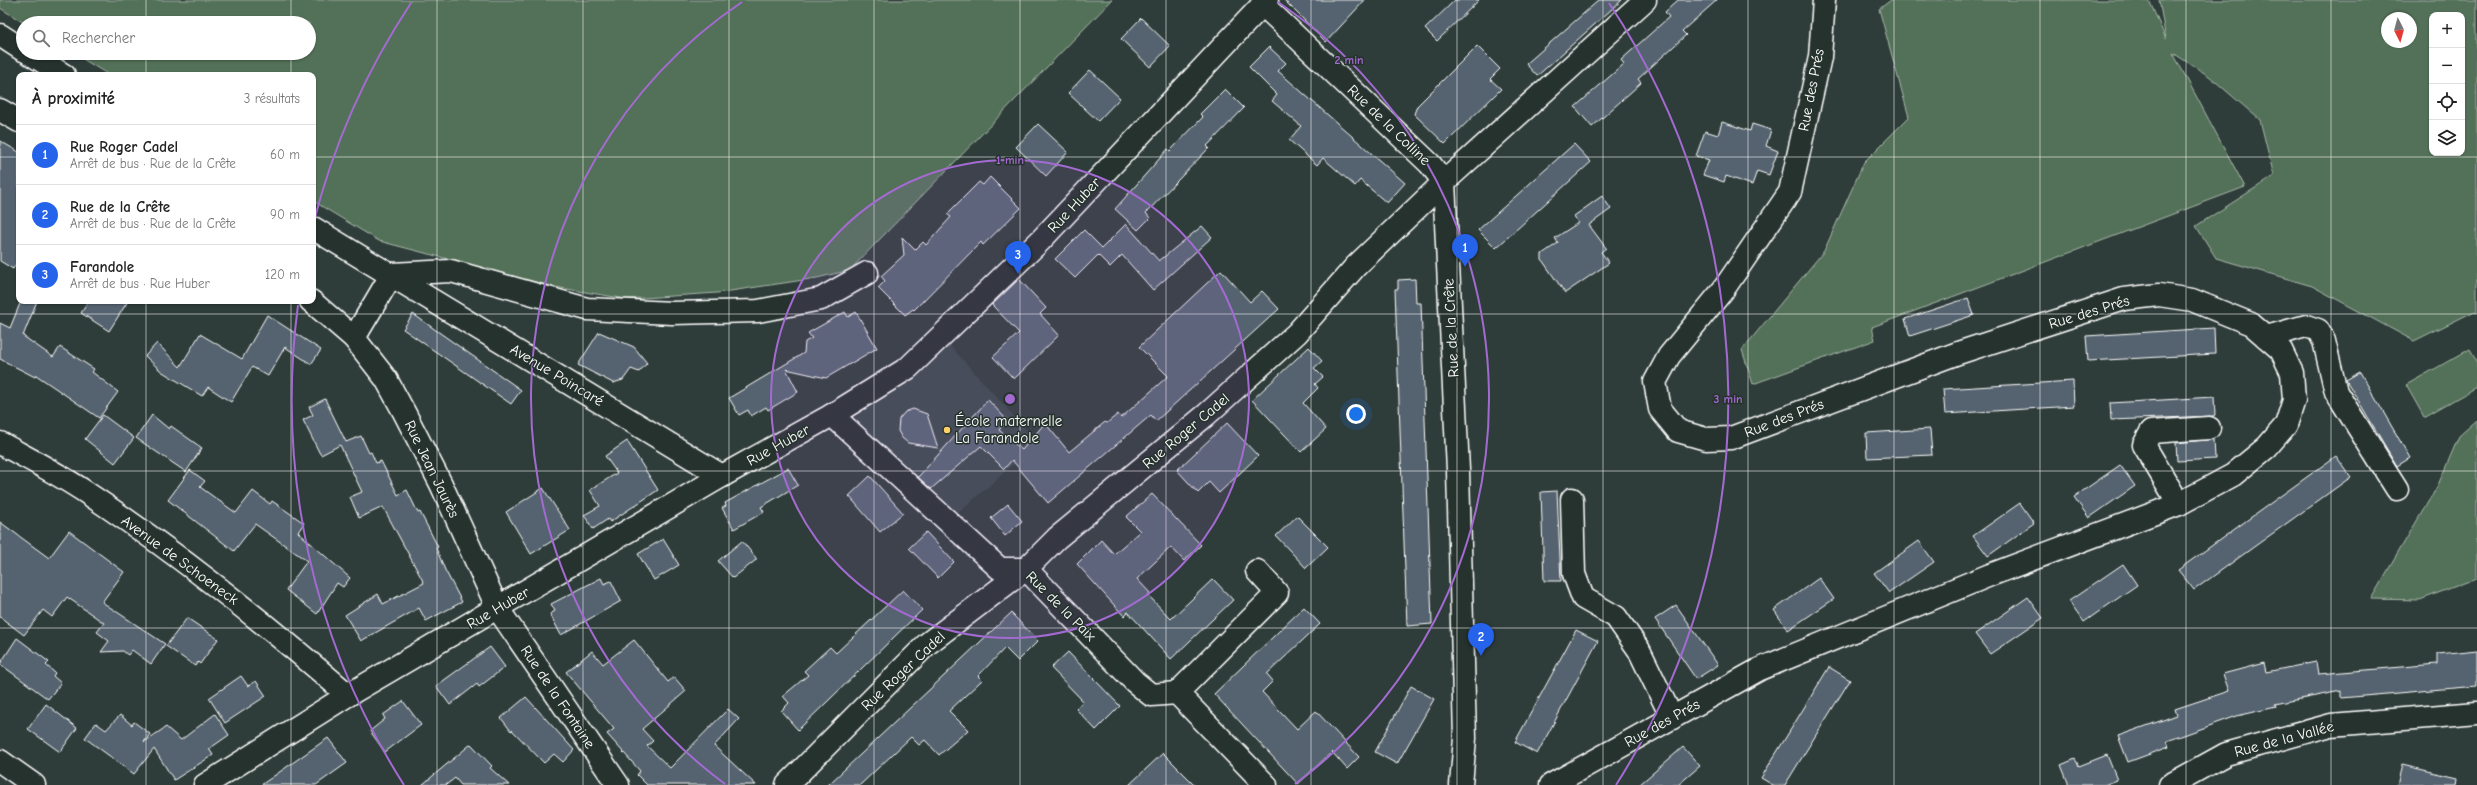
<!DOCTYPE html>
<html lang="fr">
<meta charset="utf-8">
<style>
body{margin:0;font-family:"Comic Neue",sans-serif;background:#f2f2f2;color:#222}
.controls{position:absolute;right:12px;top:12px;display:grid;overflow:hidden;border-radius:8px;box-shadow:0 1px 3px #0004}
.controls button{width:36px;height:36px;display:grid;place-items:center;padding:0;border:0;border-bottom:1px solid #e0e0e0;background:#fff;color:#222;font:20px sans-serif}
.compass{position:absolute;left:2381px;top:12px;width:36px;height:36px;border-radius:50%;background:#fff;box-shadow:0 1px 3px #0004;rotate:174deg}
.you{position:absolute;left:1356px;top:414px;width:14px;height:14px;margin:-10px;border:3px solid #fff;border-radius:50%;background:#1a73e8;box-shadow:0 0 0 6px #1a73e833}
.badge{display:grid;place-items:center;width:26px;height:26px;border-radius:50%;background:#2563eb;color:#fff;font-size:13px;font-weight:700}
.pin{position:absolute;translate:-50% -33px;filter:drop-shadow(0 1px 2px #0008)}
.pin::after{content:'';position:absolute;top:21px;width:14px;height:12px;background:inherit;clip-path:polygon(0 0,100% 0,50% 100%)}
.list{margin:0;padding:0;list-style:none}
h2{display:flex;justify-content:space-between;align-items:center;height:52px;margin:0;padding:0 16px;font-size:17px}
h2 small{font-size:13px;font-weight:400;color:#767676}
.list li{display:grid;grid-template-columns:26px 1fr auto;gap:12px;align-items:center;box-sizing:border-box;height:60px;padding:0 16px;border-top:1px solid #e0e0e0}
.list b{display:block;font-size:15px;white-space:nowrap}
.list p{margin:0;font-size:13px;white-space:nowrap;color:#767676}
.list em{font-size:13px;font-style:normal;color:#767676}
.icon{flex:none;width:22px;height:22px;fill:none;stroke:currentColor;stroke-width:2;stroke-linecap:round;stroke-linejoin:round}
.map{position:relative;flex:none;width:2477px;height:785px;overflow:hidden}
.search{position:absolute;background:#fff;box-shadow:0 1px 3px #0004;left:16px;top:16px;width:300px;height:44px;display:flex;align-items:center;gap:10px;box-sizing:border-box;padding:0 14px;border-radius:22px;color:#767676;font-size:15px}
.panel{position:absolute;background:#fff;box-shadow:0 1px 3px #0004;left:16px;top:72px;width:300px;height:232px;border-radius:8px}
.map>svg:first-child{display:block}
</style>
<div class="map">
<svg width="2477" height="785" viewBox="0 0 2477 785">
<rect width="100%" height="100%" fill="#2f3d3a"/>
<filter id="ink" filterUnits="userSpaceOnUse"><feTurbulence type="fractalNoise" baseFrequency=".025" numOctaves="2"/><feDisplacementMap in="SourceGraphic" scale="8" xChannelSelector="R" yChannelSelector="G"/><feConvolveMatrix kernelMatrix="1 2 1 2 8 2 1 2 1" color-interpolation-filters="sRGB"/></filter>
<g filter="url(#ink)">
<path fill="#3a484a" d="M 947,342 L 1038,443 L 956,515 L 854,418 Z"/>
<g fill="#537159" stroke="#a9b8ac" fill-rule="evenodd">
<path d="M 0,0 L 1112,0 L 850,270 L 817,278 L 717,293 L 627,299 L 555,287 L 379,241 L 313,201 L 313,75 L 109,75 L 73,53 L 309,53 L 309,23 L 24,23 L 0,8 Z"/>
<path d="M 1891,0 L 2149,0 L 2166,39 L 2159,0 L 2477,0 L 2477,313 L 2475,311 L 2414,341 L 2312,286 L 2216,258 L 2196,226 L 2274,176 L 2260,120 L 2209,76 L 2173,53 L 2245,187 L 1872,327 L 1875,340 L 1753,384 L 1742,350 L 1824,251 L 1864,162 L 1909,117 L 1879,9 ZM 2432,15 L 2462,15 L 2462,153 L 2432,153 ZM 2387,18 L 2411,18 L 2411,42 L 2387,42 Z"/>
<path d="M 2470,349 L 2477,361 L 2477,387 L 2424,417 L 2406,385 Z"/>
<path d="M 2477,420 L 2477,578 L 2420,600 L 2371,599 L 2438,485 L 2459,436 Z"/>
</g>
<g fill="#556370" stroke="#fff">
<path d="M 1284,0 L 1365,0 L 1326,42 Z"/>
<path d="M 1455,0 L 1479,0 L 1437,41 L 1425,29 Z"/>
<path d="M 1599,0 L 1622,0 L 1537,76 L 1526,64 Z"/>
<path d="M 1678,0 L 1717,0 L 1682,31 L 1686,35 L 1638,79 L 1641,83 L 1592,127 L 1575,107 L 1624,64 L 1621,60 L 1669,17 L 1665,12 Z"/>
<path d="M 1141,18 L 1170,46 L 1150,67 L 1121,39 Z"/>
<path d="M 1477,46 L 1500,69 L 1490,79 L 1501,89 L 1445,144 L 1414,114 L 1417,106 Z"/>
<path d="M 1269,47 L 1286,63 L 1278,71 L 1405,183 L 1387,203 L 1360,180 L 1355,186 L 1323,158 L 1317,165 L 1289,140 L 1301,126 L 1272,101 L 1277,95 L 1249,67 Z"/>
<path d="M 1090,70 L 1120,98 L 1098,121 L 1068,93 Z"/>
<path d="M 1225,89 L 1244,108 L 1207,146 L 1209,148 L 1146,213 L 1150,218 L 1138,230 L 1115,209 L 1168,149 L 1170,151 L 1203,117 L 1200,114 Z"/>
<path d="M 1722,122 L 1750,131 L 1752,124 L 1771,130 L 1766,146 L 1778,151 L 1769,175 L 1757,171 L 1752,185 L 1726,176 L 1724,182 L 1703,175 L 1709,160 L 1696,156 L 1705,131 L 1718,135 Z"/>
<path d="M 1038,124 L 1068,152 L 1046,176 L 1016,147 Z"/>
<path d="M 0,141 L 19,152 L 19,259 L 13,269 L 0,261 Z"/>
<path d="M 1574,144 L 1591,162 L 1496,248 L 1478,230 Z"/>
<path d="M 990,177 L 1021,208 L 983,245 L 981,242 L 914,310 L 913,309 L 905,315 L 878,288 L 885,281 L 881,276 L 904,255 L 902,237 L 915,250 L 923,242 L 926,245 L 951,217 L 947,214 L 979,182 L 983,185 Z"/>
<path d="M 1602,196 L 1611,209 L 1589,225 L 1606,248 L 1601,252 L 1609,263 L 1565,293 L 1542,260 L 1542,254 L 1558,243 L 1555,238 L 1578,223 L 1574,216 Z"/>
<path d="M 1126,224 L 1159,261 L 1202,226 L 1212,237 L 1153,290 L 1122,255 L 1110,267 L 1098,255 L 1075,278 L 1055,259 L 1084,230 L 1102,248 Z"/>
<path d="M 1221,270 L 1250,302 L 1262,291 L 1279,309 L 1156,421 L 1151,415 L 1048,503 L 1012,460 L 1004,469 L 981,446 L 931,489 L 918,477 L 988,400 L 1007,420 L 999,430 L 1022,450 L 1045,423 L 1069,452 L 1105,422 L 1107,423 L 1118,414 L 1121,418 L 1168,376 L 1139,347 Z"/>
<path d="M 1019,279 L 1046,308 L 1040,314 L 1059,335 L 1014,379 L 993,357 L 1019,333 L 992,305 Z"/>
<path d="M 1415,279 L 1416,303 L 1421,303 L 1432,624 L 1407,626 L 1395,289 L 1398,289 L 1398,280 Z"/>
<path d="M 1968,298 L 1974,315 L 1910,336 L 1905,319 Z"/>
<path d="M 21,301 L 37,301 L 23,336 L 53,357 L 60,347 L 94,369 L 92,372 L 118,392 L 99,418 L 36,375 L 35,377 L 0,359 L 0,323 L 10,328 Z"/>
<path d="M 89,301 L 128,301 L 109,331 L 81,313 Z"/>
<path d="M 845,312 L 848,317 L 856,312 L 877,348 L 826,378 L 786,369 L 798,392 L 768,410 L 766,407 L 751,416 L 748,410 L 739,415 L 729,398 L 804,353 L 805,342 L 812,338 L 808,333 Z"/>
<path d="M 413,314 L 521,390 L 511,404 L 403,329 Z"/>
<path d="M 267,315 L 321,350 L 311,364 L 285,347 L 268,376 L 252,367 L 231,402 L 208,387 L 202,396 L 161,371 L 145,356 L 157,343 L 180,367 L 200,334 L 242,359 Z"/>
<path d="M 2214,328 L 2215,354 L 2088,361 L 2086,336 Z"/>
<path d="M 599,332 L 634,347 L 647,363 L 639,372 L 631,369 L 623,380 L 613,383 L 578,365 Z"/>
<path d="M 1309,347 L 1322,361 L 1314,368 L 1323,377 L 1315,384 L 1318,388 L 1303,403 L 1326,429 L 1301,452 L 1252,400 Z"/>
<path d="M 2360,372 L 2410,458 L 2397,466 L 2346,380 Z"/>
<path d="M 2073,381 L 2074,406 L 1945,414 L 1943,389 Z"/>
<path d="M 2214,397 L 2215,415 L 2213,416 L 2111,420 L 2110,403 Z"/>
<path d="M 325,399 L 346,442 L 361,436 L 369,453 L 371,452 L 376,463 L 381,461 L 398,495 L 407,490 L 418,513 L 420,512 L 438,547 L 436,548 L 445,570 L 462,602 L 426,621 L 419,608 L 361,641 L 345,615 L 378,594 L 383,604 L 424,583 L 383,507 L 359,518 L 350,497 L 362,492 L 340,445 L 321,455 L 319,452 L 303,420 L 313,415 L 309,407 Z"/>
<path d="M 913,409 L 927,414 L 938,448 L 908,443 L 902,438 L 898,431 L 899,419 L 905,412 Z"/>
<path d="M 103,415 L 134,438 L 115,463 L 85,439 Z"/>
<path d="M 152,415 L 169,429 L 171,426 L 202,448 L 186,472 L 136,438 Z"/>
<path d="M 1227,423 L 1258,456 L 1219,493 L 1209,482 L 1198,493 L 1177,470 Z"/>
<path d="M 1930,429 L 1932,455 L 1867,458 L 1866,433 Z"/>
<path d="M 2214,439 L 2215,459 L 2177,461 L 2176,443 Z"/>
<path d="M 627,441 L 658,490 L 610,522 L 608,519 L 593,529 L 584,515 L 600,506 L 590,490 L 617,473 L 605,456 Z"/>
<path d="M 2336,456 L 2351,477 L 2194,590 L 2178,570 Z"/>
<path d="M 2120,465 L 2135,486 L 2089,518 L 2074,497 Z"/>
<path d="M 788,468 L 798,485 L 761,507 L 764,512 L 734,529 L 722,508 L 726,506 L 725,503 Z"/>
<path d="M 190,470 L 205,481 L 200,487 L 236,513 L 253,491 L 270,504 L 272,501 L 304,523 L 298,532 L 350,578 L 343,587 L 337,583 L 317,614 L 286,590 L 307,561 L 255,524 L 234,551 L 168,500 Z"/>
<path d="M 870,476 L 903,513 L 880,532 L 849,496 Z"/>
<path d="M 543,488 L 570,530 L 531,554 L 506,512 Z"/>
<path d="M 1557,491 L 1561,581 L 1544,581 L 1541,492 Z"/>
<path d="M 1152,494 L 1201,545 L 1184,561 L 1171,547 L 1137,579 L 1150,593 L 1148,595 L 1171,619 L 1213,579 L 1233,600 L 1171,659 L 1128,612 L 1124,616 L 1077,564 L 1101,540 L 1114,554 L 1140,531 L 1126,517 Z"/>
<path d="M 2020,503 L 2034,523 L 1988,556 L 1973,536 Z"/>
<path d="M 1008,504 L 1022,521 L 1005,536 L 991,518 Z"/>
<path d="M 1297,516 L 1328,547 L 1306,568 L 1276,536 Z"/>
<path d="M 0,522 L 49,558 L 69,531 L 124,572 L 102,602 L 165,644 L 151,664 L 132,650 L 128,655 L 123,651 L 101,652 L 109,641 L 97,632 L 104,623 L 67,597 L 52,617 L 43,610 L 24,635 L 0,617 Z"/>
<path d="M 926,532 L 954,562 L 938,578 L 909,548 Z"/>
<path d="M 663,539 L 679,565 L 654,580 L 638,554 Z"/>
<path d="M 742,541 L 756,558 L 756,560 L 733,578 L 718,561 Z"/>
<path d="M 1919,541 L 1934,562 L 1889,593 L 1874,573 Z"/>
<path d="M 2123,564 L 2137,585 L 2084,622 L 2069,601 Z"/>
<path d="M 601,578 L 604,584 L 611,581 L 621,601 L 561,635 L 550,614 L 555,611 L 551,604 Z"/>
<path d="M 1819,578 L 1834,599 L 1788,630 L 1774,610 Z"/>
<path d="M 903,590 L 922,610 L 798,730 L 781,711 L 789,703 L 783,696 L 808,675 L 804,671 L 830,647 L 836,653 Z"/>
<path d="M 2028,597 L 2043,618 L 1990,654 L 1975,634 Z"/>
<path d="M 1676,605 L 1718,665 L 1696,679 L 1655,619 Z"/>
<path d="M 1304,607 L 1320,624 L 1267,674 L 1273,681 L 1262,692 L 1297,729 L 1316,711 L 1359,757 L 1347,769 L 1332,752 L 1298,784 L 1214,694 Z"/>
<path d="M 1011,613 L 1038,641 L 1018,661 L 1005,648 L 978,676 L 982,680 L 949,711 L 968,730 L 939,755 L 925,740 L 919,745 L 911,737 L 860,785 L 828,785 Z"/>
<path d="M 187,618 L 218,639 L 200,664 L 198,662 L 195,666 L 166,646 Z"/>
<path d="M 1576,630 L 1598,641 L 1537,754 L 1515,742 Z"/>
<path d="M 17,638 L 49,662 L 46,665 L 55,673 L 53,676 L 61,683 L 48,699 L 0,664 Z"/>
<path d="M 634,640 L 668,682 L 674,677 L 686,691 L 642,729 L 653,741 L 647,746 L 670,768 L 728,709 L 739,719 L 714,746 L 756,785 L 647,785 L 637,775 L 640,771 L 607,734 L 614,729 L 566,672 L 592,651 L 603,664 Z"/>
<path d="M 490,647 L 505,667 L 479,687 L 477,684 L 450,705 L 436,686 Z"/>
<path d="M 2477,650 L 2477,686 L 2341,698 L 2341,691 L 2275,704 L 2276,707 L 2237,716 L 2167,741 L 2169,747 L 2128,762 L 2118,736 L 2177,715 L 2175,709 L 2229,691 L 2223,674 L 2264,663 L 2266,672 L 2316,662 L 2318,674 L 2438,664 L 2438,654 Z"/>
<path d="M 1068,652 L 1120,706 L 1096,730 L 1076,709 L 1083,701 L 1051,668 Z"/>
<path d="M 1829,667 L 1850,680 L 1785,785 L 1773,785 L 1761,778 Z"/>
<path d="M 241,676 L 248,686 L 256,681 L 266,696 L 225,723 L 209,698 Z"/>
<path d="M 1411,686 L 1434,699 L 1397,764 L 1375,752 Z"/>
<path d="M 526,697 L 574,750 L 563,762 L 554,754 L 544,763 L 512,730 L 511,731 L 501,718 Z"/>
<path d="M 403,701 L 421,725 L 385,752 L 370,731 L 385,719 L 383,715 Z"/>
<path d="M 46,704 L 77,728 L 60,752 L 28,729 Z"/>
<path d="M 215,714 L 229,735 L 209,749 L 213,755 L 174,780 L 154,749 L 134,774 L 85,738 L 96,723 L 106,730 L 120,715 L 132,725 L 134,722 L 150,734 L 144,742 L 166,727 L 181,740 Z"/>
<path d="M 328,738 L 347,763 L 316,785 L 261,785 Z"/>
<path d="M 471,744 L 492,766 L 490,768 L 509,785 L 461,785 L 455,778 L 446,785 L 422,785 Z"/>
<path d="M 1683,747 L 1700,766 L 1678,785 L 1639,785 Z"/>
<path d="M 1163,753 L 1195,785 L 1129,785 Z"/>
<path d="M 2107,755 L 2117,780 L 2104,785 L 2069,785 L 2061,765 L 2075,759 L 2079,766 Z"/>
<path d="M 2402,765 L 2458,778 L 2457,785 L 2397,785 Z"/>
</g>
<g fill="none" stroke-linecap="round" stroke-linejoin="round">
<g stroke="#fff" stroke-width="25">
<g id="minor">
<path d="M 1262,4 L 1430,164 L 1444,182"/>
<path d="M 0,35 L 23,50"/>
<path d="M 29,53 L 64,75"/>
<path d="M 0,110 L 19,121"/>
<path d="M 1444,182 L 1458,470 L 1465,738 L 1461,785"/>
<path d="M 313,228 L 722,476"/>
<path d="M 392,274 L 451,271 L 587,309 L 672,313 L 758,311 L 821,299 L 867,273"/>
<path d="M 311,301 L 354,338 L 392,274"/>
<path d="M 2266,337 L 2306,326 L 2318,330 L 2324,341 L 2336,392 L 2397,489"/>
<path d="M 354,338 L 386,379 L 404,412 L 441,484 L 498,609 L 618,785"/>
<path d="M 832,415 L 1000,569 L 1026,569 L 1135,682 L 1151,695 L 1177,693 L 1266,785"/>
<path d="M 0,443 C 29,459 59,474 87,493 C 179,554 264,622 348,695"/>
<path d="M 1572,499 L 1574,574 L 1583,598 L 1616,617 L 1639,650 L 1672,718"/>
<path d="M 2179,504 L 2144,445 L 2151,432 L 2209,428"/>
<path d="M 1177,693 L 1277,593 L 1257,571"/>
<path d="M 0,761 L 34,785"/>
<path d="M 205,785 L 348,695 L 722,476 L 832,415 L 908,368 L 1040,241 L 1267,0"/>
<path d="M 787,785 L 927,644 L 1026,569 L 1057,538 L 1206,415 L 1297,333 L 1356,266 L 1444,182 L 1645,0"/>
<path d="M 1551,785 L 1760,669 L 1990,575 L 2179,504 L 2233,475 L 2267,447 L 2286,425 L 2294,400 L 2292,373 L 2281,350 L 2251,324 L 2192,300 L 2159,295 L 2124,299 L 1958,353 L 1731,438 L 1706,439 L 1678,431 L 1660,409 L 1655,382 L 1669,356 L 1723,290 L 1790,192 L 1820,57 L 1824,0"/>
<path d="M 2170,785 L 2226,754 L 2331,725 L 2477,713"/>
</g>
</g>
<use href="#minor" stroke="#26332d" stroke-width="22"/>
</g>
</g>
<path fill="none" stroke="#fff" stroke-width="1" stroke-opacity="0.55" d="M 146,0 L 146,23M 291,0 L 291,23M 437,0 L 437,785M 583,0 L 583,785M 729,0 L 729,785M 874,0 L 874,785M 1020,0 L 1020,785M 1166,0 L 1166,785M 1311,0 L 1311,785M 1457,0 L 1457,785M 1603,0 L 1603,785M 1748,0 L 1748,785M 1894,0 L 1894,785M 2040,0 L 2040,785M 2186,0 L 2186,785M 2331,0 L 2331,785M 146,53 L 146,75M 291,53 L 291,75M 0,157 L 19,157M 313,157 L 2477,157M 146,301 L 146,785M 291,301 L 291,785M 0,314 L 2477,314M 0,471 L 2477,471M 0,628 L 2477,628"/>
<circle cx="1010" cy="399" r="239" fill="#a36bd2" fill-opacity=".12"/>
<g fill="none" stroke="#a36bd2" stroke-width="2">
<circle cx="1010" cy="399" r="239"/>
<path d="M725 784A479 479 0 0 1 742 2M1278 2A479 479 0 0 1 1295 784"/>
<path d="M404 785A718 718 0 0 1 298 305M313 225A718 718 0 0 1 411 3M1609 3A718 718 0 0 1 1616 785"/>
</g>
<circle fill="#ffd166" stroke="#26332d" stroke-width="1.5" cx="947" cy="430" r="4"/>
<g text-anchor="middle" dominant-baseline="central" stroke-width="3" stroke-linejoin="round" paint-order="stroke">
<g font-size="15" fill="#fff" stroke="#26332d">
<text transform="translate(1811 90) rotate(-79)">Rue des Prés</text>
<text transform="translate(1389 125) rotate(44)">Rue de la Colline</text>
<text transform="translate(1074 205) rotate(-47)">Rue Huber</text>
<text transform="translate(2089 312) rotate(-17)">Rue des Prés</text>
<text transform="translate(1451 328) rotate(-93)">Rue de la Crête</text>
<text transform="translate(557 375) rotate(31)">Avenue Poincaré</text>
<text transform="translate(1784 418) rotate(-21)">Rue des Prés</text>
<text transform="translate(1186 431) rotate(-40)">Rue Roger Cadel</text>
<text transform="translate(778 445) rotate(-29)">Rue Huber</text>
<text transform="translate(432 469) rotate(64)">Rue Jean Jaurès</text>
<text transform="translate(180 560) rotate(36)">Avenue de Schoeneck</text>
<text transform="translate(1061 606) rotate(45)">Rue de la Paix</text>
<text transform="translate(498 608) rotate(-30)">Rue Huber</text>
<text transform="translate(903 671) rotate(-43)">Rue Roger Cadel</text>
<text transform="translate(558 697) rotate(56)">Rue de la Fontaine</text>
<text transform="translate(1662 723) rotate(-29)">Rue des Prés</text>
<text transform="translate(2284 739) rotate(-15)">Rue de la Vallée</text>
</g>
<g font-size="15" fill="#fff" stroke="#26332d" text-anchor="start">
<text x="955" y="421">École maternelle<tspan x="955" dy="17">La Farandole</tspan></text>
</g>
</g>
<circle cx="1010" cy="399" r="6" fill="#a36bd2" stroke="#26332d" stroke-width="2"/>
<g font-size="12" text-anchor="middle" font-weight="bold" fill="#a36bd2" stroke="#26332d" stroke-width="3" stroke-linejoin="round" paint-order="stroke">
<text x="1349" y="64">2 min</text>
<text x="1010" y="164">1 min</text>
<text x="1728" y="403">3 min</text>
</g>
</svg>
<div class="controls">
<button>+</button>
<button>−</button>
<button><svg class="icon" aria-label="locate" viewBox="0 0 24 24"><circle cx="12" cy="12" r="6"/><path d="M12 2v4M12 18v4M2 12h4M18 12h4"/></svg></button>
<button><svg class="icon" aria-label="layers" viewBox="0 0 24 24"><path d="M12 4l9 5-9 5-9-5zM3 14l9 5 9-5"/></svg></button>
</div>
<svg class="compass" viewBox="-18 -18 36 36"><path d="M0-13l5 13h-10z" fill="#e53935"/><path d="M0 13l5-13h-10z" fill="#767676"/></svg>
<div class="you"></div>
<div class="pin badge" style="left:1465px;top:267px">1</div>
<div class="pin badge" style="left:1481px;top:656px">2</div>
<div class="pin badge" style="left:1018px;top:274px">3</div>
<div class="search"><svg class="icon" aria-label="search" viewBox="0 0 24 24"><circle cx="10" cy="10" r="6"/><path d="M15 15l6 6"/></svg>Rechercher</div>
<section class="panel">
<h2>À proximité<small>3 résultats</small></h2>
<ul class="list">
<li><span class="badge">1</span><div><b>Rue Roger Cadel</b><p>Arrêt de bus · Rue de la Crête</p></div><em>60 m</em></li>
<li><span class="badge">2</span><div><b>Rue de la Crête</b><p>Arrêt de bus · Rue de la Crête</p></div><em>90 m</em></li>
<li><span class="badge">3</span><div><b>Farandole</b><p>Arrêt de bus · Rue Huber</p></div><em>120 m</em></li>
</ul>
</section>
</div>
